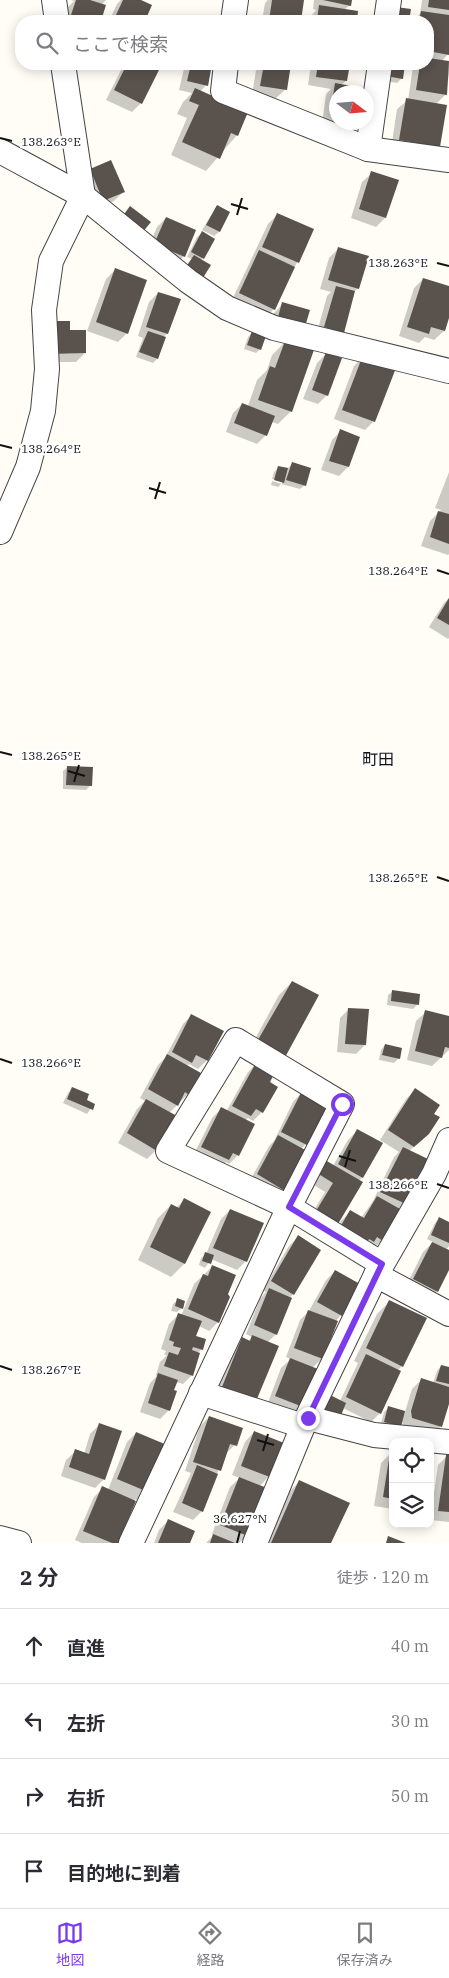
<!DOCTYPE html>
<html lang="ja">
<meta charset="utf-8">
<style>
body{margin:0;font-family:"IBM Plex Serif","Noto Sans JP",serif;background:#f2f2f3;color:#2b2b33}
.controls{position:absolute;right:15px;bottom:15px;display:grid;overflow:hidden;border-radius:10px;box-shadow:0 2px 12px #0003}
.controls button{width:45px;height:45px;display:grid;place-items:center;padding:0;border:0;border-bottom:1px solid #e1e1e2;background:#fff;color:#2b2b33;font:25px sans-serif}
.compass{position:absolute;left:329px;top:85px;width:45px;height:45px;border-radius:50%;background:#fff;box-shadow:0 2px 12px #0003;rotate:106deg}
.stop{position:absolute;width:15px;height:15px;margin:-11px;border:4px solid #7c3aed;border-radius:50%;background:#fff}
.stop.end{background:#7c3aed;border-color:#fff;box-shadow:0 1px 5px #0008}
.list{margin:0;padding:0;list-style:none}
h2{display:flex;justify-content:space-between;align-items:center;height:65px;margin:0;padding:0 20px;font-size:21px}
h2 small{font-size:16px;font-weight:400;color:#7c7c81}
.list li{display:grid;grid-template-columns:32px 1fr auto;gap:15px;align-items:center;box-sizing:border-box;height:75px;padding:0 20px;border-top:1px solid #e1e1e2}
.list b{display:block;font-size:19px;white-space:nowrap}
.list em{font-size:16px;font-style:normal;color:#7c7c81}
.icon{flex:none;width:28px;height:28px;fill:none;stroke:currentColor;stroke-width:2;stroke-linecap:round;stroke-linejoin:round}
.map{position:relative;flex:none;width:449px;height:1543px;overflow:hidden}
.search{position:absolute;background:#fff;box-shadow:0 2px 12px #0003;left:15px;right:15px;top:15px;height:55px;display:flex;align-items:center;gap:12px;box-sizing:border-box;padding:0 18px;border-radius:20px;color:#7c7c81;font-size:19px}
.sheet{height:365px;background:#fff}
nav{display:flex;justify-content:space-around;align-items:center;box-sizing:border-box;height:70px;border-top:1px solid #e1e1e2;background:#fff;font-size:14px;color:#7c7c81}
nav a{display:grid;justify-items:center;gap:2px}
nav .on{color:#7c3aed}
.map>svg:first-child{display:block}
</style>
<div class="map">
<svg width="449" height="1543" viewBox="0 0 449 1543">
<rect width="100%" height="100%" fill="#fffdf5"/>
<g fill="#0003">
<path d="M 71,0 L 106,0 L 101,5 L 104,6 L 100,21 L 64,21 L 68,7 L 74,1 Z"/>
<path d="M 121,0 L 138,0 L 150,6 L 143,21 L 109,21 L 117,4 Z"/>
<path d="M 268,0 L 303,0 L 299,21 L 262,21 L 265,3 Z"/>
<path d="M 314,0 L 350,0 L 350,5 L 344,10 L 357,12 L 356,21 L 310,21 L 311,16 L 316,10 L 313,9 Z"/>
<path d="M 422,0 L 449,0 L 449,53 L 442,61 L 449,62 L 449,74 L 446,94 L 436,104 L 439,146 L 391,149 L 397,109 L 408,100 L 413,67 L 416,64 L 428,64 L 428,21 L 412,21 L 420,14 Z"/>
<path d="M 124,64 L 161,64 L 141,103 L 132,112 L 106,100 Z"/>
<path d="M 185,64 L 211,64 L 206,85 L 200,92 L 237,135 L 206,171 L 171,155 L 187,118 L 177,114 L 183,102 L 192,93 L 179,90 Z"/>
<path d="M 257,64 L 289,64 L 286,89 L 276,98 L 252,95 Z"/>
<path d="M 311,64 L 348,64 L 346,81 L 341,85 L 362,89 L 361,92 L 336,92 L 336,122 L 354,122 L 348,128 L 322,124 L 326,94 L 331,89 L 308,85 Z"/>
<path d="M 384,64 L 404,64 L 402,78 L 397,83 L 382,80 Z"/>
<path d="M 91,170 L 123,192 L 114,201 L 94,210 Z"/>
<path d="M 372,173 L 385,218 L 376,227 L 351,218 L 362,182 Z"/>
<path d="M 217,206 L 229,212 L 219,232 L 214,236 L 202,230 Z"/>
<path d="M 277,215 L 313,230 L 274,309 L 265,318 L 231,302 L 268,224 Z"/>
<path d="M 166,218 L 184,256 L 175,265 L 146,253 L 157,227 Z"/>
<path d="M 202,233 L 203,258 L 181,275 L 192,259 L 187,257 L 197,237 Z"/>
<path d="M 338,249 L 358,288 L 354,292 L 343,332 L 334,341 L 316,336 L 327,296 L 331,292 L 320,289 L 329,258 Z"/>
<path d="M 115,270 L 127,333 L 118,342 L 87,331 L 106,279 Z"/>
<path d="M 423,279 L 449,288 L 449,314 L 444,331 L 434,340 L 425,337 L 419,343 L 399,336 L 414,288 Z"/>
<path d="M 158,293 L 167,334 L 163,337 L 165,338 L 157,359 L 153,363 L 136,357 L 143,338 L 138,336 L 149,302 Z"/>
<path d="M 283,304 L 294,338 L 269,330 L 274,313 Z"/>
<path d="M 68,332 L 85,353 L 76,362 L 39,362 Z"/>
<path d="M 253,332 L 260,349 L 256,353 L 244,349 L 248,337 Z"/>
<path d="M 285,342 L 291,411 L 278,424 L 272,422 L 266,435 L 257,444 L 226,432 L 233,413 L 242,404 L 248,406 L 257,380 L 267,370 L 272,355 Z"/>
<path d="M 326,354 L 327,395 L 318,404 L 303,399 L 317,363 Z"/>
<path d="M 363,357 L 374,421 L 365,430 L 334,419 L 354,366 Z"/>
<path d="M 341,431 L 358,437 L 348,467 L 339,476 L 321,470 L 332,440 Z"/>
<path d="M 292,464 L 305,485 L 300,489 L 281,484 L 278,487 L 271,485 L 272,481 L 282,484 L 282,481 L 272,479 L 274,472 L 279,467 L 288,468 Z"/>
<path d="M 449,472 L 449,554 L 448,555 L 421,546 L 430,521 L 441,510 L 435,508 Z"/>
<path d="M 449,598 L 449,638 L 448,639 L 429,627 L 444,603 Z"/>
<path d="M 68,767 L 90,786 L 86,790 L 63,789 L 63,771 Z"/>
<path d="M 292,982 L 262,1112 L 253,1121 L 248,1118 L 245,1121 L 238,1155 L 229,1164 L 226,1162 L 219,1169 L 193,1156 L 212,1118 L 221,1109 L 226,1112 L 248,1072 L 255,1065 L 244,1059 L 279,995 Z"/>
<path d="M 393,991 L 417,1005 L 413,1009 L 387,1005 L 388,995 Z"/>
<path d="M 349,1009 L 365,1045 L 356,1054 L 337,1052 L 340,1018 Z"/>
<path d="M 426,1012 L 449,1018 L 449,1050 L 432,1066 L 407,1060 L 416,1021 Z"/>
<path d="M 192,1015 L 207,1060 L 198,1069 L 189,1064 L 187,1066 L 188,1094 L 169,1113 L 156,1150 L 147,1159 L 118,1143 L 137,1109 L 145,1101 L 140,1098 L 158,1065 L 165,1058 L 183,1024 Z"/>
<path d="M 385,1045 L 401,1049 L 398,1059 L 394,1063 L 379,1060 L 381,1050 Z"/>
<path d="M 72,1088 L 85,1100 L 94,1104 L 87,1114 L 63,1103 L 68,1093 Z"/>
<path d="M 415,1090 L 418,1143 L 409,1151 L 405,1204 L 399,1209 L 382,1240 L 373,1249 L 331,1239 L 341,1221 L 350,1212 L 361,1218 L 373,1201 L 394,1157 L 399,1152 L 380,1140 L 406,1099 Z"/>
<path d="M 302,1092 L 306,1144 L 301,1149 L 284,1190 L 275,1199 L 248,1184 L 269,1146 L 274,1141 L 293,1102 Z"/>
<path d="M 357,1131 L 362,1178 L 308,1220 L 325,1192 L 309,1182 L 316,1170 L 333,1166 L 348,1140 Z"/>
<path d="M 184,1200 L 209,1212 L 184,1264 L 171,1277 L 138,1260 L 158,1218 L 171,1205 L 176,1208 Z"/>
<path d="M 230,1210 L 262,1224 L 246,1261 L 237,1270 L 211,1259 L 205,1268 L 199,1265 L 201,1258 L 206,1254 L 221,1219 Z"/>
<path d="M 439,1219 L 449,1223 L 449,1246 L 446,1250 L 449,1251 L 449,1267 L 437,1291 L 428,1300 L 405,1288 L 423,1252 L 433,1242 L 427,1239 L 435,1223 Z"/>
<path d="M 298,1237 L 293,1294 L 290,1298 L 276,1334 L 267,1343 L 253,1406 L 241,1418 L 208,1405 L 230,1352 L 243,1339 L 248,1341 L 252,1337 L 246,1334 L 260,1299 L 266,1292 L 263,1290 L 289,1246 Z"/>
<path d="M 213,1266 L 218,1322 L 209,1331 L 199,1326 L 195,1337 L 202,1349 L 198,1353 L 192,1375 L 183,1384 L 176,1382 L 169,1410 L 160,1419 L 140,1412 L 150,1383 L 157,1376 L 156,1375 L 160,1362 L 167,1355 L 164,1355 L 166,1351 L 161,1349 L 169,1324 L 178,1315 L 181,1316 L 194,1284 Z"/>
<path d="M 335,1271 L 341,1315 L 335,1322 L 336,1322 L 322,1359 L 312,1368 L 302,1406 L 293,1415 L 267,1405 L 281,1368 L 291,1359 L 286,1357 L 300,1320 L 309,1311 L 326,1280 Z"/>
<path d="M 178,1300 L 182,1308 L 177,1312 L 171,1311 L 173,1304 Z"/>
<path d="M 390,1301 L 402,1366 L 398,1370 L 380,1413 L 371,1422 L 343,1408 L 340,1401 L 358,1363 L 354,1361 L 377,1314 Z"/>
<path d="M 441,1366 L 449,1368 L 449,1400 L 440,1427 L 431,1436 L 403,1427 L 402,1419 L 400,1426 L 380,1427 L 384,1412 L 388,1408 L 405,1412 L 412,1389 L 421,1380 L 433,1383 L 437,1371 Z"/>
<path d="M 209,1417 L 235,1445 L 225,1454 L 202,1511 L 193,1520 L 173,1512 L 191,1473 L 185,1471 L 200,1426 Z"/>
<path d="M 99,1425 L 104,1479 L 95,1488 L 61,1476 L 66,1460 L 76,1451 L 84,1454 L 90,1434 Z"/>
<path d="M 254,1432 L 269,1476 L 260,1486 L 247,1535 L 239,1543 L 206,1543 L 214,1535 L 212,1534 L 230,1487 L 240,1478 L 232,1475 L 245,1442 Z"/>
<path d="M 136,1433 L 146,1491 L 137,1500 L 135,1499 L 116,1543 L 82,1543 L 75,1540 L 94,1497 L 103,1488 L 108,1490 L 127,1442 Z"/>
<path d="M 390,1454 L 393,1455 L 393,1509 L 374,1506 L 381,1463 Z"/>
<path d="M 447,1456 L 449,1457 L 449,1522 L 430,1520 L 438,1465 Z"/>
<path d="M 300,1481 L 330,1543 L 265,1543 L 287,1494 Z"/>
<path d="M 168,1521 L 189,1543 L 154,1543 L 159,1530 Z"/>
</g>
<g fill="#5a524d">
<path d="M 76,0 L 90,0 L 106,5 L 101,21 L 69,21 Z"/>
<path d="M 123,0 L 141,0 L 152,5 L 145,21 L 130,21 L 116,15 Z"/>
<path d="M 272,0 L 304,0 L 301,21 L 269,21 Z"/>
<path d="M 323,0 L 352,0 L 351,6 Z"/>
<path d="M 429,0 L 449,0 L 449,10 L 428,7 Z"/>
<path d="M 319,5 L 358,11 L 357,21 L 317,20 Z"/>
<path d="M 396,7 L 411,9 L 409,21 L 393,21 Z"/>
<path d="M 421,11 L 449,15 L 449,55 L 428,51 L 428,21 L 419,21 Z"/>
<path d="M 428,58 L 449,61 L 447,95 L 416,90 L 420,64 L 428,64 Z"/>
<path d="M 127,64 L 162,64 L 142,104 L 114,90 Z"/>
<path d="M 191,64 L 212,64 L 208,86 L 187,81 Z"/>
<path d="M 264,64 L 291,64 L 287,90 L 260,86 Z"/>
<path d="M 318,64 L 350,64 L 347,81 L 316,77 Z"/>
<path d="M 388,64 L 405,64 L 403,79 L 386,76 Z"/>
<path d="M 335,83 L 363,88 L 362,92 L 336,92 L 336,116 L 330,115 Z"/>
<path d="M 195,88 L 248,112 L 238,136 L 231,133 L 220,159 L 182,142 L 199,105 L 189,101 Z"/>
<path d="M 406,98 L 447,105 L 440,147 L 399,140 Z"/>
<path d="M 111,160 L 125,192 L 103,201 L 90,169 Z"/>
<path d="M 371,171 L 399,180 L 386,218 L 359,209 Z"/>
<path d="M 217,205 L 230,212 L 220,232 L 206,225 Z"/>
<path d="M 130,206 L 151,222 L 142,233 L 122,217 Z"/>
<path d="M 277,213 L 314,229 L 299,263 L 262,247 Z"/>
<path d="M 166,217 L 196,230 L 185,257 L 154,244 Z"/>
<path d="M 202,231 L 215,239 L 204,259 L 191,252 Z"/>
<path d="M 338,247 L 369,256 L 359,289 L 328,280 Z"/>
<path d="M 259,250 L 295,267 L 275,310 L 239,293 Z"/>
<path d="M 194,255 L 211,265 L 201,281 L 184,270 Z"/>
<path d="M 115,268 L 147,280 L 128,334 L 96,322 Z"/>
<path d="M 423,278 L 449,286 L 449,318 L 445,331 L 431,327 L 429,334 L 407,327 Z"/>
<path d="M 336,286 L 355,291 L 344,333 L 324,327 Z"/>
<path d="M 158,292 L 181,299 L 168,334 L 146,327 Z"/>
<path d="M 282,302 L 310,310 L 304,330 L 277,321 Z"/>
<path d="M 48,321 L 70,321 L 70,330 L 86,330 L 86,353 L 48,354 Z"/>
<path d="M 148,331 L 166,337 L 158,359 L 139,352 Z"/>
<path d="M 252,331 L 266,336 L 261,350 L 247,345 Z"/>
<path d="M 285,341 L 315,347 L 292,412 L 258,400 L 270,366 L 275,368 Z"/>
<path d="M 326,352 L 342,358 L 328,396 L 312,390 Z"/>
<path d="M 363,355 L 396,368 L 375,422 L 342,410 Z"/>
<path d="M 242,403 L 275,416 L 267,436 L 234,423 Z"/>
<path d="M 340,429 L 360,437 L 349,467 L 329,461 Z"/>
<path d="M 292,462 L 311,468 L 306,486 L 286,480 Z"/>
<path d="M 278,466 L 288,468 L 284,483 L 274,480 Z"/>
<path d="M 438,511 L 449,514 L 449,544 L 430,537 Z"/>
<path d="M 449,598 L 449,625 L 437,618 Z"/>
<path d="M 67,766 L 93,767 L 92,786 L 66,785 Z"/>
<path d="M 292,981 L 319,995 L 283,1061 L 255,1045 Z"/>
<path d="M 392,990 L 420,994 L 419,1005 L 391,1001 Z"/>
<path d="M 348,1008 L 369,1009 L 366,1045 L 345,1044 Z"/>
<path d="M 425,1010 L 449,1016 L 449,1048 L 445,1047 L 442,1058 L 415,1051 Z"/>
<path d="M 191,1014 L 224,1031 L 208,1061 L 196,1055 L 192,1063 L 172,1052 Z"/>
<path d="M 385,1044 L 402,1048 L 400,1059 L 382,1055 Z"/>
<path d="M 167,1054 L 201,1073 L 189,1095 L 185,1092 L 178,1106 L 148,1089 Z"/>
<path d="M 257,1061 L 275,1072 L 270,1082 L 278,1087 L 263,1113 L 256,1109 L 251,1116 L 232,1106 Z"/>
<path d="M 72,1087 L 89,1094 L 87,1100 L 95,1104 L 93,1110 L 67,1099 Z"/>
<path d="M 415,1088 L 440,1105 L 434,1114 L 440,1117 L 429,1134 L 414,1147 L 388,1130 Z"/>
<path d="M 302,1091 L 328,1105 L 307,1145 L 281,1132 Z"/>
<path d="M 146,1099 L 177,1116 L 157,1151 L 127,1133 Z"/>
<path d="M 221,1107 L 255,1124 L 239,1156 L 233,1153 L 229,1160 L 201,1147 Z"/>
<path d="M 357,1129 L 383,1143 L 363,1178 L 338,1164 Z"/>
<path d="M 278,1135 L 307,1151 L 285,1191 L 257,1174 Z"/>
<path d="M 403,1147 L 428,1159 L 406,1204 L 380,1192 Z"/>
<path d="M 325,1160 L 363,1182 L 338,1224 L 316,1211 L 333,1183 L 317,1173 Z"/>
<path d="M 377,1196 L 400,1209 L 383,1241 L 377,1237 L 374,1242 L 369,1239 L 366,1244 L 339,1229 L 350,1210 L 364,1218 Z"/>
<path d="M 184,1198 L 211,1212 L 185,1264 L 150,1247 L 171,1204 L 179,1208 Z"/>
<path d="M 230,1209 L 264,1223 L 247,1262 L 213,1248 Z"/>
<path d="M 439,1217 L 449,1222 L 449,1243 L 431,1235 Z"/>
<path d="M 298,1235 L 321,1250 L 294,1295 L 271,1281 Z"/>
<path d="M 432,1242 L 449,1250 L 449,1270 L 438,1292 L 413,1279 Z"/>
<path d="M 205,1252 L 214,1255 L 211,1264 L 202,1261 Z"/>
<path d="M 212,1265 L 236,1275 L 228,1294 L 230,1297 L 219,1323 L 188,1309 L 203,1274 L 208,1276 Z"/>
<path d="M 335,1270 L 360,1284 L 342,1316 L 317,1302 Z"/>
<path d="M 269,1288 L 292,1298 L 277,1335 L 254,1325 Z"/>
<path d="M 177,1298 L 185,1301 L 183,1309 L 175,1306 Z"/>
<path d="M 389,1300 L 427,1318 L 403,1367 L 366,1348 Z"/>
<path d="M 308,1310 L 338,1321 L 323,1359 L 294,1348 Z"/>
<path d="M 178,1313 L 202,1321 L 196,1336 L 206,1339 L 203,1350 L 193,1347 L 192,1350 L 200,1353 L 193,1376 L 164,1366 L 169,1352 L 178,1355 L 181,1348 L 173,1346 L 174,1342 L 169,1340 Z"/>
<path d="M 252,1335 L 279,1346 L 254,1406 L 220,1392 L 242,1337 L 250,1341 Z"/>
<path d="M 366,1354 L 401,1371 L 381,1414 L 346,1397 Z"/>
<path d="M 290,1358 L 318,1369 L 303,1407 L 275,1396 Z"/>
<path d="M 441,1365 L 449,1367 L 449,1384 L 436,1381 Z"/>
<path d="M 158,1373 L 178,1380 L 174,1390 L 177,1391 L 170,1411 L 148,1403 Z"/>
<path d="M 421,1378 L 449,1387 L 449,1404 L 442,1427 L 412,1418 L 411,1411 Z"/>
<path d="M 330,1395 L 346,1403 L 340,1418 L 323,1410 Z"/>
<path d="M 388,1406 L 405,1411 L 401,1427 L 384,1422 Z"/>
<path d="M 209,1416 L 243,1428 L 237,1446 L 230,1444 L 221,1471 L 193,1462 Z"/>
<path d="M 99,1423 L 122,1431 L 105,1480 L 69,1467 L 75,1449 L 89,1454 Z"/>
<path d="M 254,1431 L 284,1443 L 270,1477 L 241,1466 Z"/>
<path d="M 136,1432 L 167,1445 L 148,1492 L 117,1479 Z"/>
<path d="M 390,1453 L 393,1453 L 393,1499 L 383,1497 Z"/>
<path d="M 446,1455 L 449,1455 L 449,1512 L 438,1511 Z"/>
<path d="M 197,1465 L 218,1474 L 203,1512 L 182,1503 Z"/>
<path d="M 239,1477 L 267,1488 L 248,1536 L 220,1525 Z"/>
<path d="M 299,1480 L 350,1503 L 331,1543 L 271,1543 Z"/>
<path d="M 102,1486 L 136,1501 L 118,1543 L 112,1543 L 83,1531 Z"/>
<path d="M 168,1519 L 195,1531 L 190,1543 L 158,1543 Z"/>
<path d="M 213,1534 L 235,1543 L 210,1543 Z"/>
<path d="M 388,1536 L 406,1543 L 386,1543 Z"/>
</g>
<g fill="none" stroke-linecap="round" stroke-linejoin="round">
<g stroke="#444" stroke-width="26">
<g id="minor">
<path d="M 54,0 L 57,21"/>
<path d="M 233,21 L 236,0"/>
<path d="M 386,21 L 389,0"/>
<path d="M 226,64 L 223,91 L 368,149 L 449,160"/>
<path d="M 368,149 L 380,64"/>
<path d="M 0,151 L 83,196 L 188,281 L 227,308 L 274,328 L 449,371"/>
<path d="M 0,532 L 28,467 L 43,411 L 47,369 L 44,310 L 51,261 L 83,196 L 63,64"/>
<path d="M 236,1040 L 342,1104 L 289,1207 L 168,1151 Z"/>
<path d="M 376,1275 L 449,1314"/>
<path d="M 201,1393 L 303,1426"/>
<path d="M 308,1418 L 374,1435 L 449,1442"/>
<path d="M 0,1538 L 19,1543"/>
<path d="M 131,1543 L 289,1207 L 382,1264"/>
<path d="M 255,1543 L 303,1426 L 376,1275 L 434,1174 L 449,1140"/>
</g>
</g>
<use href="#minor" stroke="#fff" stroke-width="24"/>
</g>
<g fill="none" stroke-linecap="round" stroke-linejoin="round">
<path stroke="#7c3aed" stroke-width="6" d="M 308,1418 L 382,1264 L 289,1207 L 342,1104"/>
</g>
<path fill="none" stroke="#111" stroke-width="2" d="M 0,138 L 12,141M 231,204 L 248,209M 237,215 L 242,198M 437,263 L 449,266M 0,445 L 12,448M 149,488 L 166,493M 155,499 L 160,482M 437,570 L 449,574M 0,752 L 12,755M 68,771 L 85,776M 74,782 L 79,765M 437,877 L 449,881M 0,1059 L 12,1063M 339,1156 L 356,1161M 345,1167 L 350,1150M 437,1184 L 449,1188M 0,1366 L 12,1370M 257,1440 L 274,1445M 263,1451 L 268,1434M 237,1543 L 240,1531"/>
<g text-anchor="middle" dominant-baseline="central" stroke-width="5" stroke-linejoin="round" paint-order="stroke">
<g font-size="16" fill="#111" stroke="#fff">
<text x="378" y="759">町田</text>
</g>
</g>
<g font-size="12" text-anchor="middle" fill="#111" stroke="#fff" stroke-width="5" stroke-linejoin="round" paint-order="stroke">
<text x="51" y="146">138.263°E</text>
<text x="398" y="267">138.263°E</text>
<text x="51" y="453">138.264°E</text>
<text x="398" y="575">138.264°E</text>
<text x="51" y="760">138.265°E</text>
<text x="398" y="882">138.265°E</text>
<text x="51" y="1067">138.266°E</text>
<text x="398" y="1189">138.266°E</text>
<text x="51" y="1374">138.267°E</text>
<text x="240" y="1523">36.627°N</text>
</g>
</svg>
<div class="controls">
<button><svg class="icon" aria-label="locate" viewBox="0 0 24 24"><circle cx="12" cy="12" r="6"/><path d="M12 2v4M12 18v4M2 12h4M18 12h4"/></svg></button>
<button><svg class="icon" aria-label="layers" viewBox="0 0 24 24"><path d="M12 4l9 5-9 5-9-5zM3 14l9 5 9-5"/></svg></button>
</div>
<svg class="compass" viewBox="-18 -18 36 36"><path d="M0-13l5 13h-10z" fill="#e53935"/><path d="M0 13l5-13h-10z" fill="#7c7c81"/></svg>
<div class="stop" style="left:342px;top:1104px"></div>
<div class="stop end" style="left:308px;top:1418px"></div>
<div class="search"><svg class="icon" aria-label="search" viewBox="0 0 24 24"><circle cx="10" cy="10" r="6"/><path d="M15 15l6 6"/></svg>ここで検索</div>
</div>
<section class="sheet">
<h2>2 分<small>徒歩 · 120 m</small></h2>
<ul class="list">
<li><svg class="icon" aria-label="ahead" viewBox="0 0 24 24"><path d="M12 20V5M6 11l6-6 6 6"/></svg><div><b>直進</b></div><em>40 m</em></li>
<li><svg class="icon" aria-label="left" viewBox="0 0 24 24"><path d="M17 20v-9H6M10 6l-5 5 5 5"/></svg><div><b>左折</b></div><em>30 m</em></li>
<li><svg class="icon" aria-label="right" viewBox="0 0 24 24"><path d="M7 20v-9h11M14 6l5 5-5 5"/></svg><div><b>右折</b></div><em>50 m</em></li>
<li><svg class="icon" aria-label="arrive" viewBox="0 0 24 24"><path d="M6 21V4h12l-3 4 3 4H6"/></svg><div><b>目的地に到着</b></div></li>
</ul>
</section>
<nav>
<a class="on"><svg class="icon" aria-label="map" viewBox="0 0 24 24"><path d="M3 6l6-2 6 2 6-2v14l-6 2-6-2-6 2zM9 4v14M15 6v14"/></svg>地図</a>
<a><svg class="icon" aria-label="directions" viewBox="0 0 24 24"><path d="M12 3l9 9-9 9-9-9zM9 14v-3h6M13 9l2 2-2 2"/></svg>経路</a>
<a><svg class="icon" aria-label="saved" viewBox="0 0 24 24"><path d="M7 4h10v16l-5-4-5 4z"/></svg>保存済み</a>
</nav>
